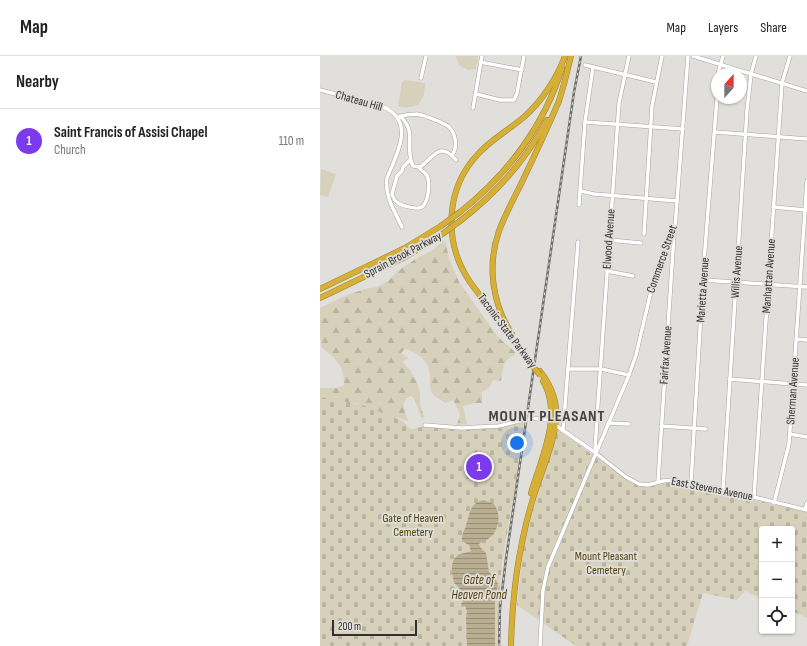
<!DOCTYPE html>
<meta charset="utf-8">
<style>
body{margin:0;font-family:"Sofia Sans Condensed",sans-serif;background:#f6f6f6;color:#222}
.controls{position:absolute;right:12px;bottom:12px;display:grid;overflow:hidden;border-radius:4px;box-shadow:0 1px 3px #0004}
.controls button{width:36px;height:36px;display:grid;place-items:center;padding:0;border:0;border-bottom:1px solid #e0e0e0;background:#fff;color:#222;font:20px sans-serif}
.compass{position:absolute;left:391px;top:12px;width:36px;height:36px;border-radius:50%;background:#fff;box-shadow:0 1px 3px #0004;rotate:21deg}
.scale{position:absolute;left:12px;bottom:10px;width:85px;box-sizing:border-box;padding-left:4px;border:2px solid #31312f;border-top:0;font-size:11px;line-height:14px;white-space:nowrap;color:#31312f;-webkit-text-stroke:3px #e1dfdc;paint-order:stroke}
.you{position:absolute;left:197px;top:387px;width:14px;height:14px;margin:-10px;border:3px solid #fff;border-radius:50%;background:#1a73e8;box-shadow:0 0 0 6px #1a73e833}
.badge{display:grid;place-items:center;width:26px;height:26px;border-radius:50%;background:#7c3aed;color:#fff;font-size:13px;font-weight:700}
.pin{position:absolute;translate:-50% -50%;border:2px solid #fff;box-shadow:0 1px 4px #0006}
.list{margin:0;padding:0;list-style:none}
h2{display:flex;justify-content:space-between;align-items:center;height:52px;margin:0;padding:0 16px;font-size:17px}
h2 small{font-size:13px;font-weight:400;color:#767676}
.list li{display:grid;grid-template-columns:26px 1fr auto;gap:12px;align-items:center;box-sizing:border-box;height:64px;padding:0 16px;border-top:1px solid #e0e0e0}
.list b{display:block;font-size:15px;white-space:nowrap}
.list p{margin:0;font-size:13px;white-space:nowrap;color:#767676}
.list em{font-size:13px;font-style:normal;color:#767676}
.icon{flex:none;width:22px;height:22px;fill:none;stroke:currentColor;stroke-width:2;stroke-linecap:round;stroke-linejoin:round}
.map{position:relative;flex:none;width:487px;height:590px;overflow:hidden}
header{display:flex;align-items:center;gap:24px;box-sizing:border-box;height:56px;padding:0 20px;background:#fff;border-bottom:1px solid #e0e0e0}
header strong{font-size:19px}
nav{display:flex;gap:22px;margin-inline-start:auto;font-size:14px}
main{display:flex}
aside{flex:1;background:#fff}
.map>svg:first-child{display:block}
</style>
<header>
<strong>Map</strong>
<nav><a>Map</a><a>Layers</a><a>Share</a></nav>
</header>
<main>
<aside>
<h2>Nearby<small></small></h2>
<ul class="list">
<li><span class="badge">1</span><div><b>Saint Francis of Assisi Chapel</b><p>Church</p></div><em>110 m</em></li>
</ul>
</aside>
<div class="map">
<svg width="487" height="590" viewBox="0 0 487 590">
<defs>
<pattern id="forest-firs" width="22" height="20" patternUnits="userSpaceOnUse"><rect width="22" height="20" fill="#d7d0bb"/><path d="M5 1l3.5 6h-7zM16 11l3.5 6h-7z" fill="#b9b3a1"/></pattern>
<pattern id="cemetery-stones" width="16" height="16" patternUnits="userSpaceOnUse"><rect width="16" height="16" fill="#d7d0bb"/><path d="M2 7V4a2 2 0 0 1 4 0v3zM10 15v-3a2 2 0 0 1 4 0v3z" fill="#b9b3a1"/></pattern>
<pattern id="water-rules" width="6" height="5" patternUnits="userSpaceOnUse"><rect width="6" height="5" fill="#b9ae91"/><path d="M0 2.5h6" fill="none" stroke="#978e77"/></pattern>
</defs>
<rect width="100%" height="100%" fill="#e1dfdc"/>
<path fill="url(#forest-firs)" d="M 125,184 L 129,202 L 139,226 L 178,281 L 195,296 L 195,299 C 182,304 183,313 181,325 L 173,324 L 169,332 L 162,336 L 162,347 L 155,347 L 143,350 L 147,368 L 137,369 L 140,358 L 133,344 L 125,347 C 122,344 115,341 113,338 C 109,333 110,327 110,322 C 111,307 98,296 85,293 L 81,297 L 88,302 L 82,306 L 90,314 L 96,324 L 100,336 L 100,348 L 104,361 L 102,363 L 94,342 L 91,340 C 79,344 85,357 89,366 L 76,361 L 73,369 L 36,347 L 14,349 L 0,347 L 0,332 L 17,332 L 24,329 C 25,311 16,302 2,292 L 0,281 L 0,252 L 27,239 L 45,233 L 57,231 L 68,225 L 78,215 L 94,204 L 111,195 Z"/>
<g fill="url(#cemetery-stones)">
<path d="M 0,341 L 42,349 L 83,365 L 88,371 L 92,373 L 107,370 L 133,373 L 150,372 L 204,365 L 196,425 L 182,507 L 179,545 L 177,590 L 0,590 Z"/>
<path d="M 237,373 L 310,426 L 324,430 L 350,425 L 487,456 L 487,562 L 472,555 L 472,473 L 442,473 L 442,543 L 425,535 L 417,544 L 383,537 L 367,590 L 256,590 L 197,549 L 204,485 Z"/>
</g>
<g fill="#d7d0bb">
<path d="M 136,0 L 158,0 L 156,13 L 148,14 L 139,9 Z"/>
<path d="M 85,24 L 105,27 L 104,39 L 98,49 L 86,52 L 78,50 L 82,26 Z"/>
<path d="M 1,113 L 16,118 L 8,141 L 0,139 Z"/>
</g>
<path fill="url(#water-rules)" d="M 164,444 L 174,448 C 182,459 179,475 168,483 C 165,485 162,485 159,488 L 161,492 L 166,497 L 169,516 L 174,521 L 178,528 L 175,545 L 175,590 L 147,590 L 146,563 L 147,555 L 145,550 L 142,551 L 141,548 L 143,546 C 142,539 141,532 134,527 C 132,517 129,506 138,499 C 141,497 147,497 151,495 L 149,489 L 142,485 C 141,480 144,475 146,470 C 150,458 149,447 164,444 Z"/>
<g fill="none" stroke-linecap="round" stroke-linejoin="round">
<g stroke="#a5a4a0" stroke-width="4.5">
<g id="minor">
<path d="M 373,0 L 487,35"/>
<path d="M 160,6 L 202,14"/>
<path d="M 265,9 L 336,26"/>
<path d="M 398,18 L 403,0"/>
<path d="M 101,22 L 106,0"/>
<path d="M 0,34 L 61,50 C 97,64 77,97 67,122 C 64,139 75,156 82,171"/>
<path d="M 156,38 L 180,44 L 194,44 L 197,37 L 204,0"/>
<path d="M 153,52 L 162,0"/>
<path d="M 80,60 C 98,76 84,93 93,110 L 100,111 C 114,102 119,84 136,104"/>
<path d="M 78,61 C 84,59 91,58 97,58 C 103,59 125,67 129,71 C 136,78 138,91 132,99"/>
<path d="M 265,66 L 363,73"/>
<path d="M 395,76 L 487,83"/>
<path d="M 90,104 L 83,111 L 82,115 L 77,120 L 72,138 C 73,141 75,145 77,146 C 81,150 98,154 102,151 C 108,146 110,130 108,123 C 108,117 101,116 99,111"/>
<path d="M 261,135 L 274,138 L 357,145"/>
<path d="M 259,149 L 265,66 L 273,11"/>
<path d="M 453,151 L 486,154"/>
<path d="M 324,178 L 332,50 L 342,0"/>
<path d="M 289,184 L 321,187"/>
<path d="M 287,215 L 313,220"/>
<path d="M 383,224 L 487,231"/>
<path d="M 477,283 L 487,284"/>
<path d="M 248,313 L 281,313 L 309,319"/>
<path d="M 409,323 L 487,329"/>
<path d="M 288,367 L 309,368"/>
<path d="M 105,369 L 141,372 L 179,370 L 211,362 L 228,364 L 273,395 L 306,421 L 319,428 L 328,429 L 343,425 L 354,424 L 409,435 L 487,454"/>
<path d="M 341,370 L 386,373"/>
<path d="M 243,375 L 258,186"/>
<path d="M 470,378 L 487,381"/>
<path d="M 276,397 L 275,394 L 278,347 L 299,47 L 309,0"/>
<path d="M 338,426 L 354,178"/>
<path d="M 371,427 L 384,205 L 397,42"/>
<path d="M 403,433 L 427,54 L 431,18 L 436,0"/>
<path d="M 434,441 L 462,27 L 470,0"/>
<path d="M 454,447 L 469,388 L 487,125"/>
<path d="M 485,453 L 487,447"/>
<path d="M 220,590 L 223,534 L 228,511 L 309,319 L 316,299 L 332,231 L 355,172 L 368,0"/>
</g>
</g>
<g stroke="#9c8334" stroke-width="6">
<g id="highway">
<path d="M 140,156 C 187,119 224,70 242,12"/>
<path d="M 140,165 C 175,138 206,104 227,64"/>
<path d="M 0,233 L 85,192 L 121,170"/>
<path d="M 0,242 L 87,200 L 121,179"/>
<path d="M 192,278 C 172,248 167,209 179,175 C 185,159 193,144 201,128 C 214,101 227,73 239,45 L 244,28 L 251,0"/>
<path d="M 211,308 L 150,226 C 123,186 125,132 159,97 C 172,83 190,73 204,61 C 222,45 237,22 245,0"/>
<path d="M 211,437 C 221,403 243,359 223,325"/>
<path d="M 191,590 C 192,541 198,493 212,446 C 219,420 236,386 236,359 C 237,342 230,328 220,315"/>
</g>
</g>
<use href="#minor" stroke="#fff" stroke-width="3.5"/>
<use href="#highway" stroke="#d6af36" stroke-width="5"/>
<g stroke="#6c6c69" stroke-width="2.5">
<path id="rail" d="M 179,590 L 180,552 L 186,503 L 254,36 L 261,0"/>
</g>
<use href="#rail" stroke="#e1dfdc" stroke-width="1" stroke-dasharray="3" stroke-linecap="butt"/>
<g stroke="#9c8334" stroke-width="6" stroke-linecap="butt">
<g id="highway-bridge">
<path d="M 121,170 L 140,156"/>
<path d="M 121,179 L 140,165"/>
<path d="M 211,308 L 220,319"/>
</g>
</g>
<use href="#highway-bridge" stroke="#d6af36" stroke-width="5"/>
</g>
<g text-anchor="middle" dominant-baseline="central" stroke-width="3.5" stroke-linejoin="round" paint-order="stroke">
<g font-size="12" fill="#31312f" stroke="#e1dfdc">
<text transform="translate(39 45) rotate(16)">Chateau Hill</text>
<text transform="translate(289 183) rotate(-86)">Elwood Avenue</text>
<text transform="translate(83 199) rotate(-28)">Sprain Brook Parkway</text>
<text transform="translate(342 203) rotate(-71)">Commerce Street</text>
<text transform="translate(417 216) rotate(-86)">Willis Avenue</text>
<text transform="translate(449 220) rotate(-86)">Manhattan Avenue</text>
<text transform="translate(383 234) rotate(-86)">Marietta Avenue</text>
<text transform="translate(187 275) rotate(53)">Taconic State Parkway</text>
<text transform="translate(346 299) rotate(-86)">Fairfax Avenue</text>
<text transform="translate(473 335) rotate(-86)">Sherman Avenue</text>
<text transform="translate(392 433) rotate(11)">East Stevens Avenue</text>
</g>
<g font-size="12" fill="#4f3e07" stroke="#e1dfdc">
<text x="93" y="462">Gate of Heaven<tspan x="93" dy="14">Cemetery</tspan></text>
<text x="286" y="500">Mount Pleasant<tspan x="286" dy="14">Cemetery</tspan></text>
</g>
<g font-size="13" font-style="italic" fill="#503f08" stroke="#e1dfdc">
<text x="159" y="524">Gate of<tspan x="159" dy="15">Heaven Pond</tspan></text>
</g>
<g font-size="16" font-weight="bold" letter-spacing="1" fill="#43423f" stroke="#e1dfdc">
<text x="227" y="360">MOUNT PLEASANT</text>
</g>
</g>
</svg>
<div class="controls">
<button>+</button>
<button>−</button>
<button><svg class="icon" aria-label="locate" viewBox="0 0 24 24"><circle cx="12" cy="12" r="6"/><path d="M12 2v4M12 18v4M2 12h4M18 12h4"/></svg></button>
</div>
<svg class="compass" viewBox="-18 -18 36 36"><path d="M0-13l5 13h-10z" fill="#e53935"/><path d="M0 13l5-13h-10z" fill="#767676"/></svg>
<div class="scale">200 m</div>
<div class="you"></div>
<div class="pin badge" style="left:159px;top:411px">1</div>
</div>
</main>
